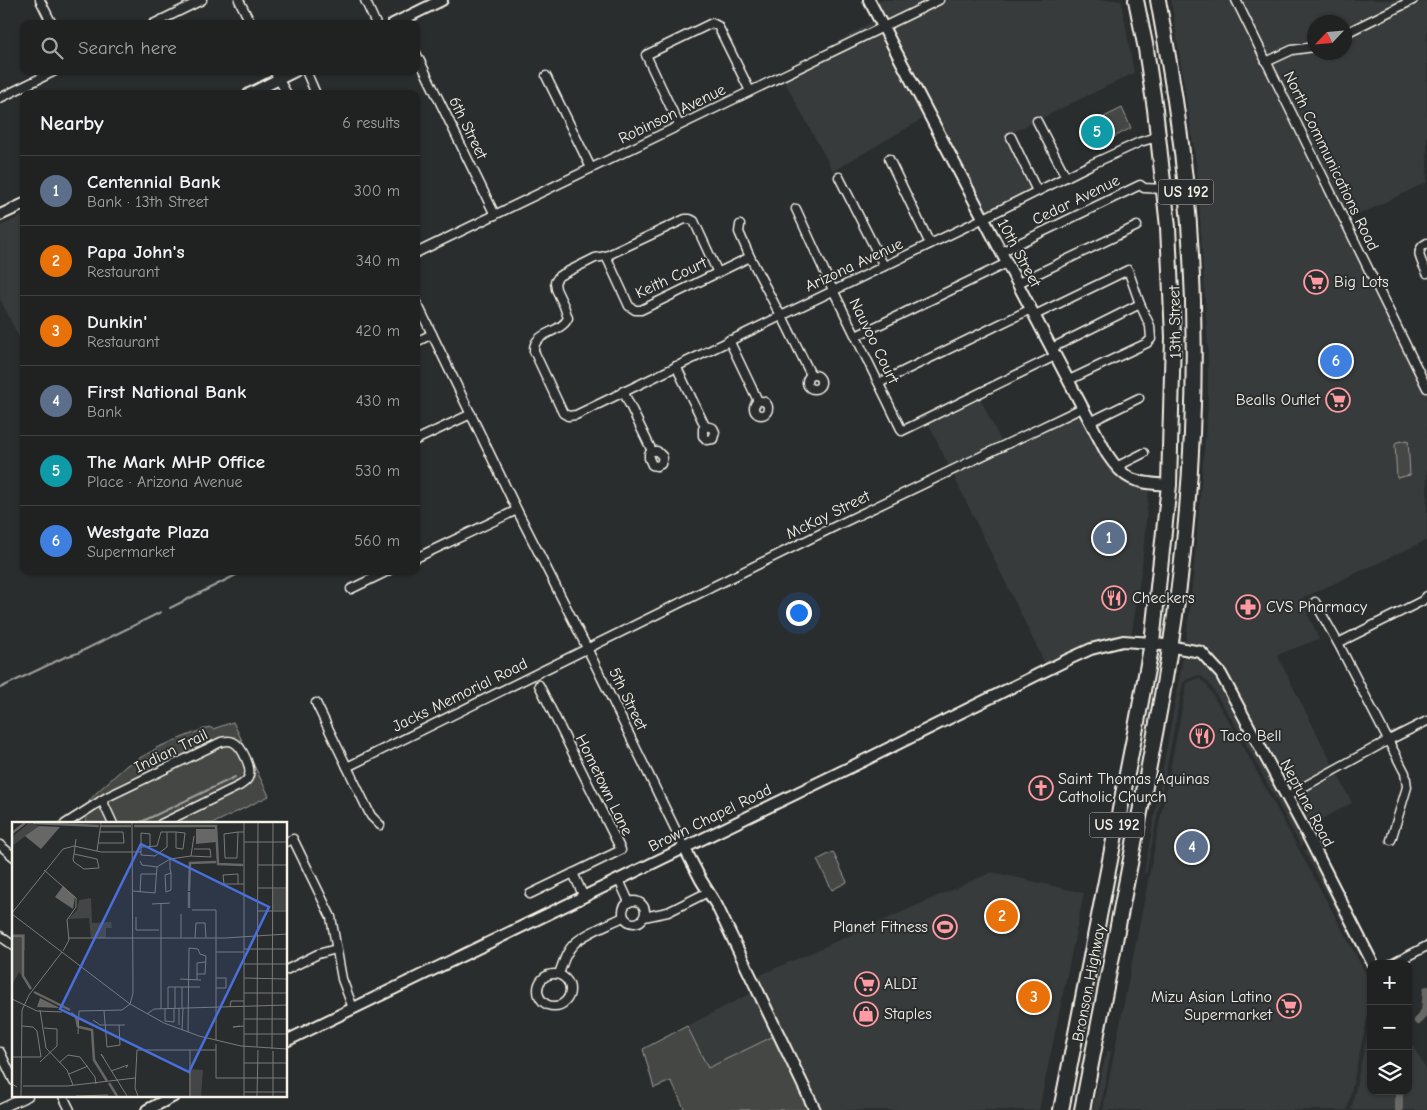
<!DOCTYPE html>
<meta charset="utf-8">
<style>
body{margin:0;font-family:"Comic Neue",sans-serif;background:#2d2f2f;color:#f1f3f6}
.controls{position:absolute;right:15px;bottom:15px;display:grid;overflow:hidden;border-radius:10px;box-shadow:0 1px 4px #0004}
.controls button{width:45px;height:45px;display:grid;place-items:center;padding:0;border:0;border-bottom:1px solid #3d3f40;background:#202222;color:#f1f3f6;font:25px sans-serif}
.compass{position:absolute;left:1307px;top:15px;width:45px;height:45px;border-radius:50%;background:#202222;box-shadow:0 1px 4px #0004;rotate:244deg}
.you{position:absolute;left:798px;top:612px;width:18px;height:18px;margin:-12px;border:4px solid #fff;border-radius:50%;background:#1a73e8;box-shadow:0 0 0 8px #1a73e833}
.badge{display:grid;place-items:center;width:32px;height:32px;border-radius:50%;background:#d93025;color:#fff;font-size:16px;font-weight:700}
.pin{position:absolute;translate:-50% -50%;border:2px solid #fff;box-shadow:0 1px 5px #0006}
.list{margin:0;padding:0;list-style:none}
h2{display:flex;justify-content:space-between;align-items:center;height:65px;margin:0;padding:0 20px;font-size:21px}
h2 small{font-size:16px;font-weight:400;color:#a2a4a5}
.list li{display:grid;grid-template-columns:32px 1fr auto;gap:15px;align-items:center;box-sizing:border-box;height:70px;padding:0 20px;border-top:1px solid #3d3f40}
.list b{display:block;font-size:19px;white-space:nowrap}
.list p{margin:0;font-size:16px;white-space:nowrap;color:#a2a4a5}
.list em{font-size:16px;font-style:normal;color:#a2a4a5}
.icon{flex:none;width:28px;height:28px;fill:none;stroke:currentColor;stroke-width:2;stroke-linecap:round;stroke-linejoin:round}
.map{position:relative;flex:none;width:1427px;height:1110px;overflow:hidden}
.search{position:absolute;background:#202222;box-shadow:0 1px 4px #0004;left:20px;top:20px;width:400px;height:55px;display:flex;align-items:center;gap:12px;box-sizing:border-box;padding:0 18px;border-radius:10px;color:#a2a4a5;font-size:19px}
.panel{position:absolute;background:#202222;box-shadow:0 1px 4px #0004;left:20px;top:90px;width:400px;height:485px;border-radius:10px}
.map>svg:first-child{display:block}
</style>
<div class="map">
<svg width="1427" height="1110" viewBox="0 0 1427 1110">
<rect width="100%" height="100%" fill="#2a2d2e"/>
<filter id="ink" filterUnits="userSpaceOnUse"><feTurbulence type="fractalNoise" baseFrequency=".02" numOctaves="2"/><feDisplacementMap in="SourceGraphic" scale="10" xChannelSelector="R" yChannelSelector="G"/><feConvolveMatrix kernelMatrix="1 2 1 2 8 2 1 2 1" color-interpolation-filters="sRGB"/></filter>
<g filter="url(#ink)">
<g fill="#373a3a" fill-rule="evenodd">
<path d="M 874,0 L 1121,0 L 1134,73 L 1009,134 L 1035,191 L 986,214 Z"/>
<path d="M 1171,0 L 1405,0 L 1406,7 L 1427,0 L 1427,182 L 1346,221 L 1427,391 L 1427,540 L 1301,599 L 1319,639 L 1277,655 L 1352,803 L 1307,827 L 1226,674 L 1185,645 L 1190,609 L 1208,405 L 1208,348 L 1197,169 ZM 1314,22 L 1344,22 L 1344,52 L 1314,52 Z"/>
<path d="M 875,20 L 926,117 L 833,171 L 781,75 Z"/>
<path d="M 24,215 L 24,348 L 0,299 L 0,226 Z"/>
<path d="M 980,398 L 1003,445 L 1078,407 L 1112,470 L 1122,479 L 1136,485 L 1149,487 L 1142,566 L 1131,638 L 1046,666 L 928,423 Z"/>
<path d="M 1184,652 L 1199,655 L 1217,676 L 1302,836 L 1302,848 L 1240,733 L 1209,683 L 1201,676 L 1198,675 L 1186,680 L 1183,683 L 1146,874 L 1144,873 Z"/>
<path d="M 1199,678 L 1206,684 L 1237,735 L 1371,983 L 1371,1002 L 1347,1110 L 1103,1110 L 1187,683 Z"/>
<path d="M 1303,849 L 1310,852 L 1371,969 L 1371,976 Z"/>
<path d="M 992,872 L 1084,893 L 1039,1110 L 819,1110 L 756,977 Z"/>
<path d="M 753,992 L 810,1110 L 708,1069 L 687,1026 Z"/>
<path d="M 1371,1017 L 1371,1091 L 1408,1091 L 1408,1037 L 1427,1071 L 1427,1110 L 1351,1110 Z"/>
<path d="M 1107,1051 L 1111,1051 L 1100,1110 L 1092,1110 Z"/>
</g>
<g fill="#444645" stroke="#9c9c96">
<path d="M 1122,108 L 1131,128 L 1114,137 L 1104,117 Z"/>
<path d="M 1408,440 L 1410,475 L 1397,478 L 1395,445 L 1397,442 Z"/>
<path d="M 233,722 L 269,796 L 212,824 L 86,824 L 89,801 L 96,793 L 127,765 L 156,749 L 156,748 L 209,727 L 213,729 Z"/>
<path d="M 833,852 L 847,882 L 832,890 L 817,860 Z"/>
<path d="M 687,1026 L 708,1068 L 774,1036 L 810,1110 L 685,1110 L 671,1081 L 654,1088 L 643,1049 Z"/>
</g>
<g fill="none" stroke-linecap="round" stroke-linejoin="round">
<g stroke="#9f9f9a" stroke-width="2">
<path d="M 170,608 L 244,571"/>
<path d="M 0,688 L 65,657 L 78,653 L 161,612"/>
<path d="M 137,824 L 235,777"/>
</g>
<g stroke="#676866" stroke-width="8">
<path d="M 1418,1021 L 1425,1011 L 1427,990"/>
<path d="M 1399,1110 L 1399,1091"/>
</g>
<g stroke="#f4f1e8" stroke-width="11">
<g id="street">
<path d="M 40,0 L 52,24"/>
<path d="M 239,0 L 251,24"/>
<path d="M 365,0 L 376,24"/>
<path d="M 1236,0 L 1427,388"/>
<path d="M 153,24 L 202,0"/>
<path d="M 1344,34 L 1413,0"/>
<path d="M 416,53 L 495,215"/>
<path d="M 1266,62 L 1292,50 L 1314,47"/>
<path d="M 274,71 L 287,94"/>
<path d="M 306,71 L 316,94"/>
<path d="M 546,76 L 591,168"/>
<path d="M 0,98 L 55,71"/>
<path d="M 1037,121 L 1066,177"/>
<path d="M 679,125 L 646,55 L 712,23 L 718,26 L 750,91"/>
<path d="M 1011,137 L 1037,191"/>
<path d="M 889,159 L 930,244"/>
<path d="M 839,177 L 884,266"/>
<path d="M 796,209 L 833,290 L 902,431 L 1055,356"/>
<path d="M 740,225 L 739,232 L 750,257 L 777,309 L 784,320 L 811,375"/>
<path d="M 1427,243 C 1413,250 1422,262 1427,273"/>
<path d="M 1001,252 L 1140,185 L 1144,188 L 1164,189"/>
<path d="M 416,253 L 939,0"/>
<path d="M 606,256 L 629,306 L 635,310 L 641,310 L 750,257"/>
<path d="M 718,273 L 694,221 L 690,219 L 685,219 L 606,256 L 595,258 L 559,276 L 555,282 L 556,289 L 564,306 L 568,318 C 561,334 533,331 534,351 L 563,413 L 568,416 L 576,415 L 984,218 L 1092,164 L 1140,142 L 1150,139 L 1158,139"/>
<path d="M 1018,283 L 1137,226"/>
<path d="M 416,301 L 517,510 L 587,648 L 684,847"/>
<path d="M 1035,315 L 1128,270 L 1140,304 L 1150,326 L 1151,339 L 1147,343 L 1069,380"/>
<path d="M 856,336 L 1007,263"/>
<path d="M 729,340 L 758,401"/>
<path d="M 416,342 L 432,334"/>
<path d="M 1052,348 L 1140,304"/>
<path d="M 676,366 L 705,426 L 703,429 L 703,436 L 707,440 L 713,439 L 715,432 L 713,428 L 705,426"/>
<circle cx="814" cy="382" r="7"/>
<path d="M 879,383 L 1031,309"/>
<path d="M 623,391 L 652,451 L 649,454 L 649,458 L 652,465 L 657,466 L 661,464 L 663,457 L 657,451 L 652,451"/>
<circle cx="761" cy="408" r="7"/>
<path d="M 1090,422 L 1139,398"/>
<path d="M 416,440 L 471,414"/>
<path d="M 1116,467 L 1144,453"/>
<path d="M 416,558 L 517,510"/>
<path d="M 351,589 L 388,571"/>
<path d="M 1315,602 L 1338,643 L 1405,773 L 1407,787 L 1391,840"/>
<path d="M 1338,643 L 1422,601 L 1427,596"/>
<path d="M 316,703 L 367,808 L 371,816 L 380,825"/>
<path d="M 347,767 L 840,524 L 1082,408"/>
<path d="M 1287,796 L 1387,741 L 1427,721"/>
<path d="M 102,800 L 113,824"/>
<path d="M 65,824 L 107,797 L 221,742 C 226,741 229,740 233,742 C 242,746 253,769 248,778 C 246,782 242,784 239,786 L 161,824"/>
<path d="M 286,842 L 293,839 L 331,917 L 342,979 L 353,1008"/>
<path d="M 0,845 L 14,857"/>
<path d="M 573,873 L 584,897"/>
<path d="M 619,880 L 629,902"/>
<path d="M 530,894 L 621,850 L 539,685"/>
<circle cx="634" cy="912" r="11"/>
<path d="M 644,917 L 668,912 L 708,892"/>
<path d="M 0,936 L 14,946"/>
<path d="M 1392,964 L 1427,946"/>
<path d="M 286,970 L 318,954 L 336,949"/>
<circle cx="554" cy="990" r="16"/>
<path d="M 559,974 C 563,963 566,951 575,943 C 585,933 610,924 623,917"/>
<path d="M 0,1052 L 14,1081"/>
<path d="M 63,1096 L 70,1110"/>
<path d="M 0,1109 L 28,1096"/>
</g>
</g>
<g stroke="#f4f1e8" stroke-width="14">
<g id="secondary">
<path d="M 869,0 L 1107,454 C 1126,483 1136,482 1169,485"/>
<path d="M 393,24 L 442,0"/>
<path d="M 249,94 L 295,71"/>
<path d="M 0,215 L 24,204"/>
<path d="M 684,847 L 701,880 L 717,906 L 815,1110"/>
<path d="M 286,1041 L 857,764 L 1069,659 L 1091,649 L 1123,641 L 1152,643 L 1201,652 L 1221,674 L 1310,840 L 1373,964"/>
<path d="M 147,1110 L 174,1096"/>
</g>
</g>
<g stroke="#f4f1e8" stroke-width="18">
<g id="highway">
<path d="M 1061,1110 L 1134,738 L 1152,643 L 1169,485 L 1173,337 L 1168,227 L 1155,109 L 1146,49 L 1136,0"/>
<path d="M 1082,1110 C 1100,1016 1118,922 1137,828 C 1154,739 1172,651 1182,561 C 1199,409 1198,252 1175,100 C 1170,67 1164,33 1158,0"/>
</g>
</g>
<use href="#street" stroke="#2a2d2e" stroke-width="8"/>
<use href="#secondary" stroke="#2a2d2e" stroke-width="10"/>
<use href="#highway" stroke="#2a2d2e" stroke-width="14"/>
</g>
</g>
<defs>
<g id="supermarket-ring" transform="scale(1.25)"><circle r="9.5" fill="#2a2d2e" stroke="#ff9aa2" stroke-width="1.5"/><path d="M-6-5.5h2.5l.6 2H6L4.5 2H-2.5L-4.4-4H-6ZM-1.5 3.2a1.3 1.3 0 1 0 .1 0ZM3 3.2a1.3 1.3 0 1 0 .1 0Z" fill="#ff9aa2"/></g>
<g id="restaurant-ring" transform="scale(1.25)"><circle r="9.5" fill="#2a2d2e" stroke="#ff9aa2" stroke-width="1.5"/><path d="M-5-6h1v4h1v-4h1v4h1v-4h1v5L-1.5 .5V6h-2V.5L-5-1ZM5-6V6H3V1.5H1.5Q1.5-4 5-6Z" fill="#ff9aa2"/></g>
<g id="pharmacy-ring" transform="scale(1.25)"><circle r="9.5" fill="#2a2d2e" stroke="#ff9aa2" stroke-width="1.5"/><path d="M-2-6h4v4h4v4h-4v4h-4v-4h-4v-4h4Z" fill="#ff9aa2"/></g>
<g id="church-ring" transform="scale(1.25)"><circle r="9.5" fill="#2a2d2e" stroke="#ff9aa2" stroke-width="1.5"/><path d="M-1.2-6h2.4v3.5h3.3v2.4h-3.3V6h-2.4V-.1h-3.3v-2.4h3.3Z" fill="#ff9aa2"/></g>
<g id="stadium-ring" transform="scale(1.25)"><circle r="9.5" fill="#2a2d2e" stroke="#ff9aa2" stroke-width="1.5"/><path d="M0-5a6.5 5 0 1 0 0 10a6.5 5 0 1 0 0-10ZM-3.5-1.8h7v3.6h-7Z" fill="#ff9aa2"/></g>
<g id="shop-ring" transform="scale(1.25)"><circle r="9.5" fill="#2a2d2e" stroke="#ff9aa2" stroke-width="1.5"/><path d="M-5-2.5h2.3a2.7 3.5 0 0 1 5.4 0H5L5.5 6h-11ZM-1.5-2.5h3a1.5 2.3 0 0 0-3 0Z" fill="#ff9aa2"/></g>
</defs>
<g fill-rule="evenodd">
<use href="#supermarket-ring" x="1316" y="282"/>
<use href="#supermarket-ring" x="1338" y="400"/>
<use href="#restaurant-ring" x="1114" y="598"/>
<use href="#pharmacy-ring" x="1248" y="607"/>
<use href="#restaurant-ring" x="1202" y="736"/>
<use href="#church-ring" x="1041" y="788"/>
<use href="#stadium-ring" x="945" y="927"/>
<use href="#supermarket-ring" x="867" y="984"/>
<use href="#supermarket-ring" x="1289" y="1006"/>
<use href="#shop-ring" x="866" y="1014"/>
</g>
<g text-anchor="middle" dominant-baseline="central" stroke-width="4" stroke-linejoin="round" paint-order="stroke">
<g fill="#2a2d2e" stroke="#b7b6b0" stroke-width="1">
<rect x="1158.5" y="179.5" width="55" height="25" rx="4"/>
<rect x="1089.5" y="812.5" width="55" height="25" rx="4"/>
</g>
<g font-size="15" font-weight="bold" fill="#f4f1e8">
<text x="1186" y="192">US 192</text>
<text x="1117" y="825">US 192</text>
</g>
<g font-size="16" fill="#f4f1e8" stroke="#2a2d2e">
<text transform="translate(672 114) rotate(-26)">Robinson Avenue</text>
<text transform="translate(468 128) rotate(64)">6th Street</text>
<text transform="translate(1331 161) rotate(64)">North Communications Road</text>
<text transform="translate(1076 200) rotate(-26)">Cedar Avenue</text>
<text transform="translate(1019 253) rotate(62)">10th Street</text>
<text transform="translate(854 265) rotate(-25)">Arizona Avenue</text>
<text transform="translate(671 278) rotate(-25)">Keith Court</text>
<text transform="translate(1175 322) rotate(-91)">13th Street</text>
<text transform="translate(874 341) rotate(64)">Nauvoo Court</text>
<text transform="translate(828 515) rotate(-26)">McKay Street</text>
<text transform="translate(460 695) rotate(-26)">Jacks Memorial Road</text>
<text transform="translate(628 699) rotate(64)">5th Street</text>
<text transform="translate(171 751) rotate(-26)">Indian Trail</text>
<text transform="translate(604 785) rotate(64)">Hometown Lane</text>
<text transform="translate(1307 803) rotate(62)">Neptune Road</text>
<text transform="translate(710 818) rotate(-26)">Brown Chapel Road</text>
<text transform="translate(1089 983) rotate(-79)">Bronson Highway</text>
</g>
<g font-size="16" fill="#f4f1e8" stroke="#2a2d2e" text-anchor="start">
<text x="1334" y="282">Big Lots</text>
<text x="1320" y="400" text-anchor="end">Bealls Outlet</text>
<text x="1132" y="598">Checkers</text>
<text x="1266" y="607">CVS Pharmacy</text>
<text x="1220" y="736">Taco Bell</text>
<text x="1058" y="779">Saint Thomas Aquinas<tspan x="1058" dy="18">Catholic Church</tspan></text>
<text x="928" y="927" text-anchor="end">Planet Fitness</text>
<text x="884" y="984">ALDI</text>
<text x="1272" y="997" text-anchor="end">Mizu Asian Latino<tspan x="1272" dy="18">Supermarket</tspan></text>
<text x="884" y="1014">Staples</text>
</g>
</g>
<g transform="translate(12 822)">
<rect width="275" height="275" fill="#2a2d2e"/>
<path d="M 17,1 L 27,4 L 0,24 L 0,15 ZM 261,67 L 275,67 L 275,88 L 261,88 ZM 79,76 L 80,101 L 99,100 L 100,106 L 94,106 L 94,116 L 79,116 L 77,96 L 56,97 L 65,88 L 67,78 ZM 0,112 L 13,112 L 13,128 L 10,129 L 10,154 L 7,150 L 0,163 ZM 177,247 L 191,248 L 189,274 L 177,274 Z" fill="#444645"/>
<path d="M 27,4 L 48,5 L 29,27 L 13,14 ZM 184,7 L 204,7 L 204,20 L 184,22 ZM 51,64 L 63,75 L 61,87 L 43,75 ZM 28,176 L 46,185 L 47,186 L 25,185 Z" fill="#676866"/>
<path fill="none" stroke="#676866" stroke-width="2.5" d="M 21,1 L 87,4M 89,4 L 119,4M 122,4 L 204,4 L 206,42 L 231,43M 0,11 L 13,1M 177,69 L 178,41 L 204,40M 177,70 L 177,86M 0,114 L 11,114 L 11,154 L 19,167M 22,170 L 58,188M 59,191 L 64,195 L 66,205M 67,205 L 80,208 L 82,238 L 95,259M 97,261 L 105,274"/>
<path fill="none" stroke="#7b7b78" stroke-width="1" d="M 226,10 L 212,12 L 213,36 L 225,36 L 226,10 L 232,10M 232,20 L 275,20M 86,21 L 112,21 L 111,10 L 88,10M 129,25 L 145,24 L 149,10 L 164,10 L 164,26 L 171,27 L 173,11 L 164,10M 138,25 L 138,12 L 129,11 L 129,33 L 143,34 L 155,25 L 155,10M 85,29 L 89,1M 62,32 L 85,37 L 87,46 L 72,47 L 62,40 L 61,37 L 62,32 L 64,17M 179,34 L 199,35 L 198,27 L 182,27M 158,37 L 158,48 L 159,50 L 159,68 L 154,70 L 153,53 L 159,51M 128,39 L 130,43 L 145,45M 246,43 L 275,43M 32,48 L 64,76 L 64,85 L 55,98 L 57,118 L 51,129M 226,62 L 212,62 L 211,53 L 226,52 L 226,62 L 232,62M 246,66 L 275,66M 121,69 L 143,71 L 145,45 L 158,37 L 179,34 L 182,14M 128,70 L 129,52 L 144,52M 149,81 L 149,187M 140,82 L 158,81M 180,88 L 204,88 L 204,218M 246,89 L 275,89M 0,91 L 51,27 L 62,24 L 89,30 L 129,30M 0,92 L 118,182 L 152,201 L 187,214 L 229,224 L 275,227M 124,95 L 124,108 L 147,108M 56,116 L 213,116 L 275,112M 169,116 L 169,92M 183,116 L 184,101 L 193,101 L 194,116M 232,127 L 275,127M 204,130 L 232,130M 232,142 L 275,142M 232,156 L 275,157M 168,157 L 189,158M 185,157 L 185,141 L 193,140M 204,166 L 214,166 L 214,156 L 204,156M 232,171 L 275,171M 0,177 L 25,189 L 50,190M 118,182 L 121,171 L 120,1M 218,185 L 219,179 L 232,179M 163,186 L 163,165M 170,186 L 170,165M 153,187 L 153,199 L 162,200 L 162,187M 156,187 L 156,165 L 188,165M 28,188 L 34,226 L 55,248 L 61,263M 67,189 L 110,188 L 118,182M 92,189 L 95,225 L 108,223 L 107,203M 135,192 L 142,187 L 275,183M 232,197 L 275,197M 81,198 L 88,203 L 113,203M 167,203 L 167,186M 228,204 L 221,205 L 232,204M 170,208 L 171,186M 176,210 L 177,126 L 186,127 L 188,132 L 194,134 L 193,152 L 185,152M 66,212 L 67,189M 232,212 L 275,212M 204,222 L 204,256 L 275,256M 245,225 L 246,1M 260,227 L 261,1M 0,235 L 29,235 L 25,209 L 21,205 L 10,204M 92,236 L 89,232 L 115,274M 28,240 L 45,224 L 45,207 L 32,206M 47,241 L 56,233 L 68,235 L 83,255 L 84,262M 232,241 L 275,241M 0,247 L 0,262 L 5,265M 99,249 L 116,243 L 114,246M 57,252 L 76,244M 11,264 L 55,264 L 123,256M 232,270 L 275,270M 9,274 L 10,188 L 17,173 L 50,130M 64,274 L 96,273M 126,274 L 123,266 L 125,228 L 204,228M 178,274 L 178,228M 232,274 L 232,1M 245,274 L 246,228M 261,274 L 261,229"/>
<path fill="#486fdb" fill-opacity="0.15" stroke="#486fdb" stroke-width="2.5" d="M 129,22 L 257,85 L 177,250 L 48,187 Z"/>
<rect width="275" height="275" fill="none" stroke="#f4f1e8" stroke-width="2.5"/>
</g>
</svg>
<div class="controls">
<button>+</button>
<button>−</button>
<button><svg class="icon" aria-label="layers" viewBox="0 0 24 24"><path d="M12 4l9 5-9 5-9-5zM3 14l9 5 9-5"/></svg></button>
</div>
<svg class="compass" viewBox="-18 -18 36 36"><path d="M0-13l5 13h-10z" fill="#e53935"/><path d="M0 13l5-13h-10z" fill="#a2a4a5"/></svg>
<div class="you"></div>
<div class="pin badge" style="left:1109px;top:538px;background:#5c6f8a">1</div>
<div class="pin badge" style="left:1002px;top:916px;background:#e8710a">2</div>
<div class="pin badge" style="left:1034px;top:997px;background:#e8710a">3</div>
<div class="pin badge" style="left:1192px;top:847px;background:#5c6f8a">4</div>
<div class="pin badge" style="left:1097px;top:132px;background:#0f9aa8">5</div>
<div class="pin badge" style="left:1336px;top:361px;background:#3f7fe0">6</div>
<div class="search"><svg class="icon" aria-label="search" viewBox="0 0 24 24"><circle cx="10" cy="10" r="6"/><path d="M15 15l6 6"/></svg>Search here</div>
<section class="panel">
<h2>Nearby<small>6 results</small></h2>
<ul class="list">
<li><span class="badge" style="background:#5c6f8a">1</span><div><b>Centennial Bank</b><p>Bank · 13th Street</p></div><em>300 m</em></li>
<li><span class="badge" style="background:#e8710a">2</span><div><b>Papa John's</b><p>Restaurant</p></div><em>340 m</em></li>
<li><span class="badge" style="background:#e8710a">3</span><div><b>Dunkin'</b><p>Restaurant</p></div><em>420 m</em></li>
<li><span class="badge" style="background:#5c6f8a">4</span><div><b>First National Bank</b><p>Bank</p></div><em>430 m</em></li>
<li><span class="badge" style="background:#0f9aa8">5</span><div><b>The Mark MHP Office</b><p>Place · Arizona Avenue</p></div><em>530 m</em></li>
<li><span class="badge" style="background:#3f7fe0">6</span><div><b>Westgate Plaza</b><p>Supermarket</p></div><em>560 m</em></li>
</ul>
</section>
</div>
